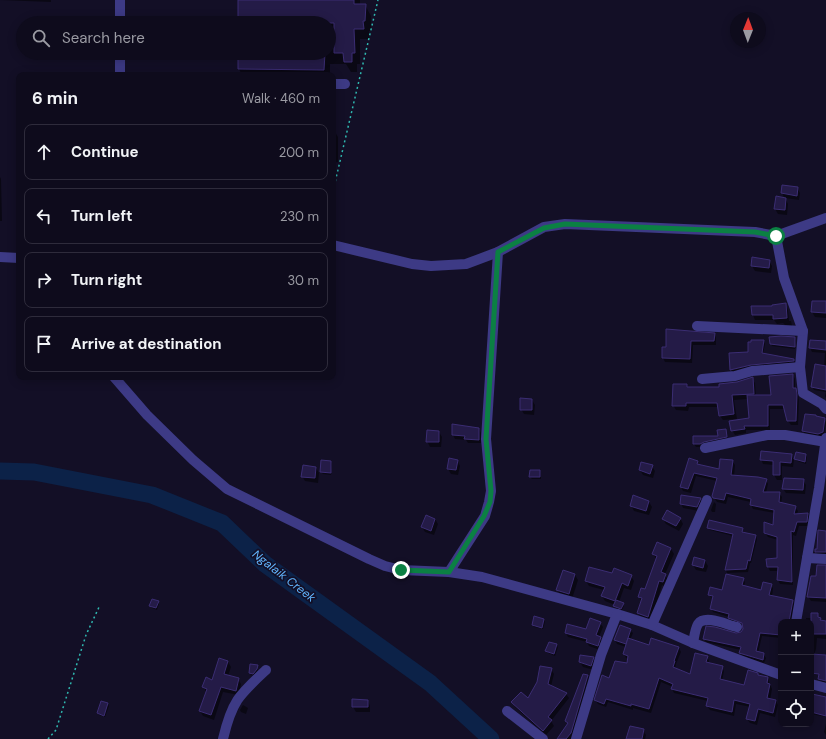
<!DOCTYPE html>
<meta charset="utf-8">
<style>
body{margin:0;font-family:"DM Sans",sans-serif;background:#171425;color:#f1f3f6}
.controls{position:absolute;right:12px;bottom:12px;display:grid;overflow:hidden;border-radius:8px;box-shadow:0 2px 10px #0003}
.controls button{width:36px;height:36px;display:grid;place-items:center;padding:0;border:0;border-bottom:1px solid #2e2b3b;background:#0e0b1c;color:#f1f3f6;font:20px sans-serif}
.compass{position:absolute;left:730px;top:12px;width:36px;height:36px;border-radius:50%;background:#0e0b1c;box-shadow:0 2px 10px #0003;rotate:1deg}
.stop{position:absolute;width:12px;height:12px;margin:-9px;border:3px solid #0b8043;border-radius:50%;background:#fff}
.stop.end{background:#0b8043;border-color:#fff;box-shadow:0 1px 4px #0008}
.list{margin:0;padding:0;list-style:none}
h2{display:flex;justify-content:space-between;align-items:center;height:52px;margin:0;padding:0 16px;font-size:17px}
h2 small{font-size:13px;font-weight:400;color:#9b9ba3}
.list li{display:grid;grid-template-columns:26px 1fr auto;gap:12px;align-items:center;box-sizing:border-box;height:56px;margin:0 8px 8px;padding:0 8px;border:1px solid #2e2b3b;border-radius:8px}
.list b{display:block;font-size:15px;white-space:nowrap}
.list em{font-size:13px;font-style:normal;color:#9b9ba3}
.icon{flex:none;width:22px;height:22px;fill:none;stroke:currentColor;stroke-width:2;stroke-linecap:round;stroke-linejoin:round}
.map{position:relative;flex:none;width:826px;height:739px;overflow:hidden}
.search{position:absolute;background:#0e0b1c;box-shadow:0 2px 10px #0003;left:16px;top:16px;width:320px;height:44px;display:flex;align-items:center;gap:10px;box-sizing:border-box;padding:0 14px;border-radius:22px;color:#9b9ba3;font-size:15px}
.panel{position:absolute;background:#0e0b1c;box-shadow:0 2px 10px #0003;left:16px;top:72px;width:320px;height:308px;border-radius:8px}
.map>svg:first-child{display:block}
</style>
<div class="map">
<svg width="826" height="739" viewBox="0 0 826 739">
<rect width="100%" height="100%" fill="#130f26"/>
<g fill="#0007">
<path d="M 0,0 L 51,0 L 51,2 Z"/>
<path d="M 239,0 L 360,0 L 360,5 L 365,5 L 371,16 L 371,31 L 369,31 L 369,39 L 360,39 L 360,64 L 357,64 L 357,72 L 351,72 L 346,64 L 330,64 L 330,75 L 242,75 L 239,69 L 239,53 L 329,53 L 329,23 L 239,23 Z"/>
<path d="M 333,132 L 335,132 L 338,137 L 338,162 L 333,163 Z"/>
<path d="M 0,177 L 1,179 L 2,221 L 0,221 Z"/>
<path d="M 797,188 L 800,193 L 799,200 L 785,198 L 788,204 L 787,215 L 778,214 L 775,209 L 785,199 L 782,193 Z"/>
<path d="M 769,261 L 772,266 L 771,273 L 755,271 L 752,266 Z"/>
<path d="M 826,302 L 826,318 L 815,317 L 812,312 Z"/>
<path d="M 786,304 L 788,310 L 789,321 L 791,321 L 792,326 L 785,325 L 783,323 L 777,324 L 774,320 L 755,320 L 753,315 L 773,307 Z"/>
<path d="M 714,334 L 716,338 L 716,345 L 693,345 L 692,363 L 665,362 L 663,358 L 667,348 Z"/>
<path d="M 794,338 L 796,340 L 795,349 L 772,346 L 771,344 Z"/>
<path d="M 763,341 L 765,344 L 763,354 L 793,360 L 795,363 L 733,372 L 731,370 Z"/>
<path d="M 811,341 L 826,342 L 826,398 L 825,396 L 826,392 L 814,390 L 812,386 L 824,367 L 825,353 L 812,352 L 810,348 Z"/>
<path d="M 793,375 L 795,379 L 795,388 L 798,393 L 799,400 L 798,425 L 791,425 L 788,421 L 785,409 L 770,409 L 770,430 L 746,430 L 746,433 L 735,435 L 732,430 L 750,419 L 748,399 L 734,400 L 737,419 L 723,420 L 720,416 L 719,407 L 689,407 L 688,411 L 676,410 L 673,405 L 687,385 L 688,388 L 720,388 L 752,379 L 755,383 L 756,396 L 772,396 Z"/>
<path d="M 532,400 L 535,405 L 534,415 L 524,414 L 521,409 Z"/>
<path d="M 824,419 L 826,423 L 824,436 L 820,437 L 805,434 L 803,431 Z"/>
<path d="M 453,426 L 479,429 L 481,433 L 481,443 L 468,443 L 466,440 L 455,439 L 453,435 Z"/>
<path d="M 725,430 L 728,440 L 702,447 L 696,447 L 694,444 L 719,437 Z"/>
<path d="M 439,432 L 442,437 L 441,447 L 430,447 L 427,441 Z"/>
<path d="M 791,455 L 794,460 L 793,467 L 782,466 L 782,480 L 777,480 L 774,475 L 774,465 L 763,464 L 761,459 Z"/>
<path d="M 806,455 L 807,457 L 806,464 L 797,461 L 796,459 Z"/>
<path d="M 457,460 L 460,466 L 458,475 L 451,474 L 448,469 Z"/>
<path d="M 732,461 L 735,465 L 734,477 L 766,480 L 768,484 L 766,493 L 779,493 L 782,497 L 781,504 L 795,507 L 798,511 L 797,514 L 808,514 L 810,518 L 809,526 L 799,526 L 796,536 L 793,535 L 793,585 L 780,584 L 778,580 L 778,571 L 770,571 L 768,567 L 767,560 L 778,559 L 778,540 L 768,537 L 765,533 L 774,526 L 775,513 L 753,509 L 751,505 L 751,502 L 728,497 L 726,504 L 717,502 L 713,496 L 717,481 L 696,476 L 691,493 L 683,491 L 681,487 L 697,462 L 699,465 L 720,471 Z"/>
<path d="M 331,462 L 332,464 L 331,475 L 323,474 L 321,472 Z"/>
<path d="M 652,466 L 655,471 L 653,478 L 643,475 L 640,470 Z"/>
<path d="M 316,468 L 319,473 L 318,483 L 305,481 L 302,476 Z"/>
<path d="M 540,471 L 541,479 L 532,479 L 530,477 Z"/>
<path d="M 803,480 L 806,485 L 805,494 L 786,493 L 783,489 Z"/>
<path d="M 700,499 L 702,503 L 699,511 L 683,508 L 681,503 Z"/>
<path d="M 649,502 L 652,507 L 649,515 L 634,511 L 631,505 Z"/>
<path d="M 714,502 L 716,504 L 715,512 L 712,512 L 711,510 Z"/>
<path d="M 680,518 L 683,524 L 679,531 L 666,524 L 663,519 Z"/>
<path d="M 435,519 L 438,524 L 434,535 L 425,532 L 422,527 Z"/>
<path d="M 708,527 L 742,529 L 744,533 L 756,536 L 757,539 L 751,563 L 750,563 L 748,572 L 727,573 L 726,570 L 733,536 L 710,530 Z"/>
<path d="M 826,532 L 826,557 L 818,556 L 816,552 L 818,550 Z"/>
<path d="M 671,549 L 674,554 L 665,574 L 668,580 L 666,587 L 662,585 L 651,622 L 641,618 L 638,613 L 642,602 L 639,597 L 645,590 L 657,560 L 653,554 Z"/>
<path d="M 705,561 L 708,566 L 706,572 L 696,570 L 693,565 Z"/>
<path d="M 826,566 L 826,602 L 811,601 L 808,596 L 817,577 Z"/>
<path d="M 564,571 L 575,575 L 578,580 L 572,599 L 560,595 L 558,590 Z"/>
<path d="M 613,574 L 631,576 L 634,581 L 631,590 L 624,588 L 619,602 L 624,606 L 622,610 L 616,608 L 615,605 L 605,601 L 602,596 L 604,590 L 589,586 L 586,581 Z"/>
<path d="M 743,579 L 745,582 L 744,587 L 762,591 L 771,585 L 773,588 L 772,597 L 792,601 L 795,605 L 792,622 L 781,622 L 781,638 L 762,636 L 758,653 L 763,654 L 766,658 L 764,663 L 742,656 L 740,653 L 741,650 L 706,642 L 704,638 L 742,633 L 744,629 L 743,626 L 731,621 L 729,617 L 713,612 L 711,608 L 713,599 L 709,595 L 723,591 Z"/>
<path d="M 158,602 L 159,604 L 157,610 L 152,608 L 150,606 Z"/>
<path d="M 817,614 L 822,621 L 826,622 L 826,639 L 817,638 L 816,649 L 811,663 L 811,622 L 806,622 L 806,618 L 811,618 Z"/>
<path d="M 544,620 L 545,622 L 543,629 L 534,627 L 533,625 Z"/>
<path d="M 600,623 L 603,627 L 599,637 L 603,642 L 600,650 L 589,646 L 587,642 L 568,637 L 566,633 L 587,630 Z"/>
<path d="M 630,630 L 633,633 L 630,640 L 649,646 L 652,639 L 679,648 L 681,652 L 676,664 L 675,669 L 691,675 L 707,657 L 709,661 L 709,664 L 722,667 L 724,671 L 722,681 L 745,686 L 768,679 L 772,689 L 770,700 L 776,701 L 778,705 L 775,717 L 760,713 L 757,725 L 750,723 L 747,719 L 751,707 L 736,704 L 734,716 L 710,710 L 707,706 L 708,701 L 674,693 L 672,689 L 673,687 L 661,682 L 651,713 L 633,708 L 633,710 L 608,702 L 606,707 L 598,704 L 595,700 L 609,679 L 628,664 L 629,659 L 626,658 L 624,654 L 626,647 L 617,644 L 615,640 Z"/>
<path d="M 556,645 L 558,647 L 555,656 L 548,653 L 547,651 Z"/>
<path d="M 826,656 L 826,684 L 822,683 L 818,673 Z"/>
<path d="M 593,658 L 596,663 L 594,670 L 583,667 L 580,662 Z"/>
<path d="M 228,662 L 231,667 L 228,676 L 238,679 L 241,684 L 239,695 L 223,692 L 214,720 L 203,716 L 200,711 L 206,692 L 204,687 L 212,681 Z"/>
<path d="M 257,666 L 258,672 L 254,676 L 251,675 L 250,673 Z"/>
<path d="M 551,669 L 554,674 L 551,686 L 566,694 L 569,698 L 551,721 L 554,726 L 546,735 L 515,707 L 513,702 L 528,700 Z"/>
<path d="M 588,676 L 590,680 L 572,739 L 558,739 L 568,724 L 566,721 Z"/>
<path d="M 812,698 L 826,701 L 826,717 L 811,714 Z"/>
<path d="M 368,701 L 370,706 L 370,712 L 356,712 L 353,707 Z"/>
<path d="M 108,704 L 109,706 L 105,717 L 99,715 L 98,713 Z"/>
<path d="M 243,705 L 248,708 L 246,714 L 241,712 L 240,710 Z"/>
<path d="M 826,724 L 826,735 L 824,732 Z"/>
<path d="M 643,730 L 646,735 L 645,739 L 627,739 Z"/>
</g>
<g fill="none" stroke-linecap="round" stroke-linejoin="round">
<path stroke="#0c2248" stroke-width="17" d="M 0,471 L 34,472 L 152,495 L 222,523 L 265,564 L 430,683 L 491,739"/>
</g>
<g fill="#241b47" stroke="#3b2d73">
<path d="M 238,0 L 354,0 L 354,4 L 366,4 L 365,21 L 363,21 L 364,29 L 354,29 L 355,53 L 352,53 L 352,62 L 344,62 L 343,53 L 334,53 L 334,23 L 238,23 Z"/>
<path d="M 238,53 L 325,53 L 324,70 L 238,69 Z"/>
<path d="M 782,185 L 798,187 L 797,196 L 781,193 Z"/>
<path d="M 776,196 L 786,198 L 785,210 L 774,209 Z"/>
<path d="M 752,257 L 770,260 L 769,268 L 751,266 Z"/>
<path d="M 812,301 L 826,301 L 826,313 L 811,312 Z"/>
<path d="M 786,303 L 787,318 L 773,319 L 773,315 L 752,315 L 751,306 L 772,306 L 772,305 Z"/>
<path d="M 666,329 L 715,333 L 714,341 L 691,341 L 690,359 L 662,358 L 662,347 L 666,347 Z"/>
<path d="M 781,336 L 795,337 L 795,347 L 770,344 L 769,337 Z"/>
<path d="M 751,340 L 764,340 L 762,353 L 794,359 L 794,361 L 751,365 L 730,370 L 729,353 L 748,352 L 748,342 L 751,342 Z"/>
<path d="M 810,340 L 826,341 L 826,350 L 809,348 Z"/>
<path d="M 815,364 L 826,366 L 826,390 L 811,387 Z"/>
<path d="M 793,374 L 793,388 L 796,388 L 797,394 L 796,421 L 787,421 L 783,405 L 768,405 L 768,426 L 744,426 L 745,429 L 731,431 L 729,421 L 749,418 L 747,395 L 771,395 L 769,376 Z"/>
<path d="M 753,377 L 754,394 L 732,395 L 734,414 L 719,416 L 717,403 L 686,403 L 686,406 L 672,406 L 673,384 L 687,384 L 687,387 L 719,387 L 719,384 L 737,382 Z"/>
<path d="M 520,398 L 532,399 L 532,410 L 520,410 Z"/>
<path d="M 805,414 L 816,415 L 816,416 L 825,418 L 823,432 L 818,434 L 802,431 Z"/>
<path d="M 452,424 L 479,428 L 479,440 L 464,439 L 465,436 L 452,435 Z"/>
<path d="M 726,429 L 727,437 L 704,442 L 700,444 L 693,444 L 693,436 L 718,436 L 717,430 Z"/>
<path d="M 427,430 L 439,431 L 439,442 L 426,442 Z"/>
<path d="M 761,451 L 792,454 L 791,463 L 780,462 L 780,475 L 773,475 L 773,461 L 760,460 Z"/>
<path d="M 796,452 L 806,454 L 805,462 L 794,459 Z"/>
<path d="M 449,458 L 458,460 L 456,470 L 447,469 Z"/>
<path d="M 689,458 L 698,461 L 697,464 L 719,469 L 720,459 L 733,460 L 731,475 L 758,477 L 767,479 L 763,492 L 780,492 L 779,502 L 796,506 L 794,514 L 808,513 L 807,522 L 797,522 L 794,532 L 791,531 L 792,582 L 777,580 L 778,567 L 767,567 L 766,559 L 777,558 L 777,537 L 764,533 L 764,522 L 773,525 L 774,510 L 750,505 L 751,499 L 726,493 L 724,500 L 713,498 L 712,496 L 717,478 L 694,473 L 688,489 L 680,487 Z"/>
<path d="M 321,460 L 331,461 L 331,473 L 320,472 Z"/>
<path d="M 641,462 L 653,465 L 650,474 L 639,470 Z"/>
<path d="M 303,465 L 316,467 L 315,478 L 301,477 Z"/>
<path d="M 530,470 L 540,470 L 540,477 L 529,477 Z"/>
<path d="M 784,478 L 804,479 L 803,490 L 782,489 Z"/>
<path d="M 633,495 L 649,501 L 646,511 L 630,506 Z"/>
<path d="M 681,495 L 701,498 L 697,507 L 680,504 Z"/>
<path d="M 667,510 L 681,518 L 676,526 L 662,519 Z"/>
<path d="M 426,515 L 435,519 L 431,531 L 421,527 Z"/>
<path d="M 709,520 L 743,528 L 742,532 L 756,535 L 750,561 L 748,560 L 746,569 L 725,570 L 733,534 L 707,528 Z"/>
<path d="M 818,530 L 826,531 L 826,552 L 815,552 L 815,549 L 817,549 Z"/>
<path d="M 657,542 L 671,548 L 661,572 L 666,574 L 663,582 L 659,581 L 648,617 L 637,613 L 642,598 L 638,597 L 641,588 L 645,589 L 657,556 L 652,554 Z"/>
<path d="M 694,557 L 705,560 L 703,568 L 692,565 Z"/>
<path d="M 817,565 L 826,565 L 826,598 L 807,597 L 811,576 L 816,576 Z"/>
<path d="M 589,567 L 612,573 L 614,568 L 632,575 L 628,586 L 622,583 L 615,601 L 601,596 L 605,587 L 585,581 Z"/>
<path d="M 563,570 L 575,574 L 569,594 L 556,590 Z"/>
<path d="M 726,574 L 744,578 L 742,585 L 761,590 L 763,582 L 772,584 L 769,595 L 793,600 L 789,622 L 781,622 L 781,635 L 760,633 L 756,651 L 764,653 L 763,660 L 739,653 L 741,647 L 703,639 L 706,626 L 715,627 L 736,633 L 741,632 L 743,629 L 742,623 L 728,618 L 729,614 L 710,609 L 713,596 L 708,595 L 710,587 L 722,590 Z"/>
<path d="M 152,599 L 159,601 L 156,608 L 149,606 Z"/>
<path d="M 616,600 L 624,603 L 621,609 L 613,606 Z"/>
<path d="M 811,613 L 818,613 L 818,617 L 821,618 L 820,620 L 826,621 L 826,634 L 811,634 Z"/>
<path d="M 534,616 L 544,619 L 542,628 L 532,625 Z"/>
<path d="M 590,618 L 601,622 L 596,635 L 601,637 L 598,646 L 586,642 L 587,639 L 565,633 L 567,624 L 586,629 Z"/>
<path d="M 620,625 L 631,629 L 626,644 L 614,640 Z"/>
<path d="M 628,638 L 649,645 L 651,638 L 679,647 L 674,661 L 675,661 L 673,667 L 690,674 L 695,653 L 708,656 L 706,662 L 723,666 L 720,679 L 744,685 L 748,670 L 758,673 L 758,675 L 768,677 L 767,683 L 770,684 L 767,698 L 776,700 L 773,713 L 758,709 L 755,721 L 746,719 L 750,704 L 734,700 L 732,712 L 706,706 L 708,698 L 671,689 L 673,684 L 659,678 L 649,709 L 631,704 L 631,706 L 606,699 L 604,704 L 594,700 L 602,675 L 609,678 L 615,661 L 627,663 L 628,656 L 623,654 Z"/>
<path d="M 549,642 L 557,644 L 554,654 L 545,651 Z"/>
<path d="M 811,654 L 826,655 L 826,681 L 818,679 L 819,674 L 811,673 Z"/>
<path d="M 580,655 L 594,657 L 591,666 L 579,662 Z"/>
<path d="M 219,658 L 228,661 L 224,674 L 239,678 L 236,691 L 221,687 L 211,715 L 199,711 L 207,689 L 202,687 L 206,677 L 212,680 Z"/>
<path d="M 250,664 L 258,665 L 257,669 L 253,674 L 249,673 Z"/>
<path d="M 540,666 L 552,668 L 548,684 L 567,693 L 548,717 L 552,720 L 543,731 L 511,702 L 521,692 L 528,698 L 537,682 Z"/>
<path d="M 583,674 L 588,675 L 571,733 L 566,739 L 557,739 L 568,723 L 565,721 Z"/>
<path d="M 812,694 L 826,697 L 826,716 L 811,712 Z"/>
<path d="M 352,699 L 368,700 L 368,707 L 352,707 Z"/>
<path d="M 101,701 L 108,703 L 104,716 L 97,713 Z"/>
<path d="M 630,726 L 644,729 L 642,739 L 626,739 Z"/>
</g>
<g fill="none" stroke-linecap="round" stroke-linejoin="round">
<g stroke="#2fb8b0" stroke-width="1.5" stroke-dasharray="2 3" stroke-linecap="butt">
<path d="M 333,191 L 378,0"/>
<path d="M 48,739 L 56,730 L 86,635 L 100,605"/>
</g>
<g stroke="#3d3a85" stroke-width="10">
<path d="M 120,0 L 120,23"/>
<path d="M 120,53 L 120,75"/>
<path d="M 333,84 L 345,84"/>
<path d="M 776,236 L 826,218"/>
<path d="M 333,245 L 412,264 L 431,266 L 466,264 L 498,252 L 544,227 L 565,224 L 755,232 L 776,236 L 784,278 L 803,331 L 800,367 L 803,393 L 822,404 L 826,409"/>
<path d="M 0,257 L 19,258"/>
<path d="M 697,326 L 803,331"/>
<path d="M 114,377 L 147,415 L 193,460 L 227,489 L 369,559 L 385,566 L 401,570 L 449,572 L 482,577 L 617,614 L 652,625 L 693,643 L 781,675"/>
<path d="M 702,379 L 735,376 L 752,371 L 800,367"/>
<path d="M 705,448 L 767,435 L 785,435 L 826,442"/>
<path d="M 807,558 L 826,559"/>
<path d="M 449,572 L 485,516 L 489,502 L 491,491 L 486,439 L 498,252"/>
<path d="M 796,622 L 819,488 L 826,438"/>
<path d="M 652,625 L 707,500"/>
<path d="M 693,643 C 694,638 695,629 698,624 C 705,614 727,625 737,627"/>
<path d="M 811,684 L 826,688"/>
<path d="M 507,711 L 543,739"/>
<path d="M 223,739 C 232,701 239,695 266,670"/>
<path d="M 576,739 L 601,655 L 617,614"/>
</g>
</g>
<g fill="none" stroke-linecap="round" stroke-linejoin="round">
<path stroke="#0b8043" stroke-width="5" d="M 401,570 L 449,572 L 484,516 L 490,502 L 491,491 L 486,439 L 498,252 L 544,228 L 565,224 L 755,232 L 776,236"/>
</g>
<g text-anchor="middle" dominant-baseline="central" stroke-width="3.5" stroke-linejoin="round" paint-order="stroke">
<g font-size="12" font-style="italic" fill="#62b6ff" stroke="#130f26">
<text transform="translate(284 576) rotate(38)">Ngalaik Creek</text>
</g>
</g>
</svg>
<div class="controls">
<button>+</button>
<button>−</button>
<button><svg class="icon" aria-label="locate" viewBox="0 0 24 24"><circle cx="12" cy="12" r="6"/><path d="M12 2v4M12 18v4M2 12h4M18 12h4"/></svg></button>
</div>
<svg class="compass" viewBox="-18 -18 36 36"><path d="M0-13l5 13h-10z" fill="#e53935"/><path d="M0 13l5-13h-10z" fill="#9b9ba3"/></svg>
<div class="stop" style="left:776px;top:236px"></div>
<div class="stop end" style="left:401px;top:570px"></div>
<div class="search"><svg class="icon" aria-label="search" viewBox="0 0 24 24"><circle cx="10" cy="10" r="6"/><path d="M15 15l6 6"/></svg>Search here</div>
<section class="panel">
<h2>6 min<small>Walk · 460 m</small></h2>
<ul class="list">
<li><svg class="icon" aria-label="ahead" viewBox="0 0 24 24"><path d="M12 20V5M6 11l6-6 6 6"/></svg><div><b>Continue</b></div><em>200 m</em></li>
<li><svg class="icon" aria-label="left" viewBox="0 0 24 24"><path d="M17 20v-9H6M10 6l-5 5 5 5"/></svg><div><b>Turn left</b></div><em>230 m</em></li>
<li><svg class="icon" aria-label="right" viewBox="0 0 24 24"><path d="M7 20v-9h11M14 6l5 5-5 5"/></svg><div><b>Turn right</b></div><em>30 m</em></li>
<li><svg class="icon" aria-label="arrive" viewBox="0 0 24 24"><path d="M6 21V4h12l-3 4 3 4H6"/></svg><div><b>Arrive at destination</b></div></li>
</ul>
</section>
</div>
